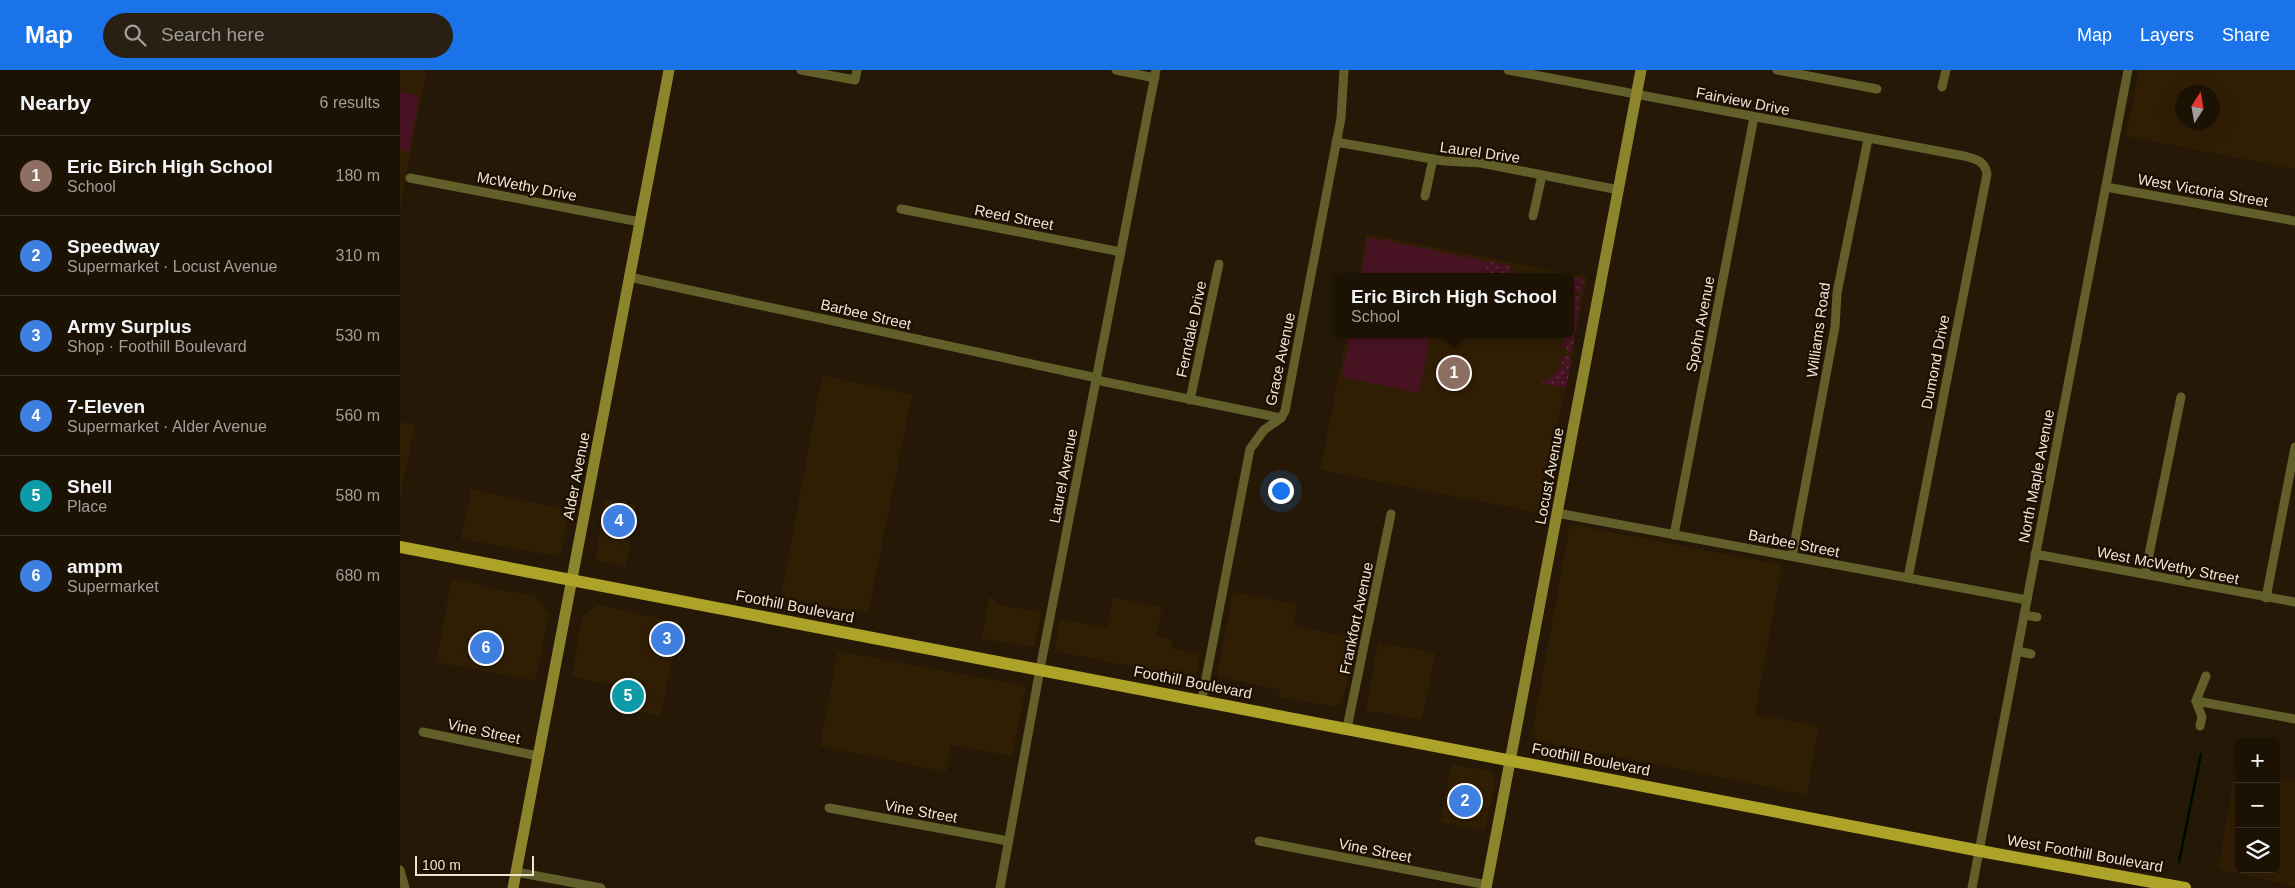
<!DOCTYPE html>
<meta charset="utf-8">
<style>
body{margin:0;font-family:Arial,sans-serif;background:#292013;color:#f1f3f6}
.controls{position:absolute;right:15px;bottom:15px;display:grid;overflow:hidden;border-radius:8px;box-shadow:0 5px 20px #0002}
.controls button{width:45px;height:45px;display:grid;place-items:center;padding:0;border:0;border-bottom:1px solid #3a3226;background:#1c1204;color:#f1f3f6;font:25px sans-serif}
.compass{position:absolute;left:1775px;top:15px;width:45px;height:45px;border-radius:50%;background:#1c1204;box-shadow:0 5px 20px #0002;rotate:11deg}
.scale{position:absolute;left:15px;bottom:12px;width:119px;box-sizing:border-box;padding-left:5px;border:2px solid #ede3d7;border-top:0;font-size:14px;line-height:18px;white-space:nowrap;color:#ede3d7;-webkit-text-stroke:4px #1c0f00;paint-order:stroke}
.you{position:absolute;left:880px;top:420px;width:18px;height:18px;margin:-12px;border:4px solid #fff;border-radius:50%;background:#1a73e8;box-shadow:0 0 0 8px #1a73e833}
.badge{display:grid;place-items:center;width:32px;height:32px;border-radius:50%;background:#1a73e8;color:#fff;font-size:16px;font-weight:700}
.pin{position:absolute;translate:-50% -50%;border:2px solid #fff;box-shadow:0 1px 5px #0006}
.popup{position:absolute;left:934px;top:203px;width:240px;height:65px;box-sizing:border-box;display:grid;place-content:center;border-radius:8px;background:#1c1204;filter:drop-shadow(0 1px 4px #0005);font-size:16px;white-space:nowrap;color:#a09e9a}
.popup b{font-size:19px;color:#f1f3f6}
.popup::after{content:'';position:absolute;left:50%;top:100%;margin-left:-10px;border:10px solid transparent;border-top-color:#1c1204}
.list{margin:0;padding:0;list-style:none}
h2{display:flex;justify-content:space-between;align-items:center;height:65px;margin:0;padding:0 20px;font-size:21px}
h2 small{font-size:16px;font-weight:400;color:#a09e9a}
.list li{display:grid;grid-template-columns:32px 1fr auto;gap:15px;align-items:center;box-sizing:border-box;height:80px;padding:0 20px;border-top:1px solid #3a3226}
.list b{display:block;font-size:19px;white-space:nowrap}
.list p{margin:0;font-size:16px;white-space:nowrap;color:#a09e9a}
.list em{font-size:16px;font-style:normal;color:#a09e9a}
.icon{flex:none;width:28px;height:28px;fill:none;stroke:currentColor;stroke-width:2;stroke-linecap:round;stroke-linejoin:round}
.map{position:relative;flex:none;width:1895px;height:818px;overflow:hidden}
header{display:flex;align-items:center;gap:30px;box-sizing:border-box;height:70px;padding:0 25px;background:#1a73e8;color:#fff}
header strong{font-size:24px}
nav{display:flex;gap:28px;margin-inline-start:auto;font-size:18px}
.search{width:350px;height:45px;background:#292013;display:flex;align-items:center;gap:12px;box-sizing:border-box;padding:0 18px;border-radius:28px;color:#a09e9a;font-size:19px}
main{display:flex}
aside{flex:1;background:#1c1204}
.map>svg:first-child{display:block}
</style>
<header>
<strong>Map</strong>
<div class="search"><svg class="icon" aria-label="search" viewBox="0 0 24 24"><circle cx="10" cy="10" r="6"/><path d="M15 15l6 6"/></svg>Search here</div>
<nav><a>Map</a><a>Layers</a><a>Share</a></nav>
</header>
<main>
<aside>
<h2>Nearby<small>6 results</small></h2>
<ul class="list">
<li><span class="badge" style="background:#8d6e63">1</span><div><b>Eric Birch High School</b><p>School</p></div><em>180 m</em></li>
<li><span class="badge" style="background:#3f7fe0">2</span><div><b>Speedway</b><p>Supermarket · Locust Avenue</p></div><em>310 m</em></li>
<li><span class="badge" style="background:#3f7fe0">3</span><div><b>Army Surplus</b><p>Shop · Foothill Boulevard</p></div><em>530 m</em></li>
<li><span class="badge" style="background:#3f7fe0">4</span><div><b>7-Eleven</b><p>Supermarket · Alder Avenue</p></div><em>560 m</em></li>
<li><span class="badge" style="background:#0f9aa8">5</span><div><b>Shell</b><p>Place</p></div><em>580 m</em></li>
<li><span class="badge" style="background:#3f7fe0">6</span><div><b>ampm</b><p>Supermarket</p></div><em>680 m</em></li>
</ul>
</aside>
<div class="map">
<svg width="1895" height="818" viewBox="0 0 1895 818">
<defs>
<pattern id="grass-dots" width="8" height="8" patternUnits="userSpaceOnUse" patternTransform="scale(1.25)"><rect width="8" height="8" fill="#471323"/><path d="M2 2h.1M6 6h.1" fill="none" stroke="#623542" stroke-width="1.8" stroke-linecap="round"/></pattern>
</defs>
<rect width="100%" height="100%" fill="#251806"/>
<g fill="#301e04" fill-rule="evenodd">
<path d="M 0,0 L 27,0 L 0,140 Z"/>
<path d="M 1739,0 L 1895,0 L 1895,99 L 1726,66 ZM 1782,22 L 1812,22 L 1812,52 L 1782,52 Z"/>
<path d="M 966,164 L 1187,207 L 1140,443 L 920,400 L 947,264 L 1170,264 L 1170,207 L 958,207 Z"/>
<path d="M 422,305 L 512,325 L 468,544 L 381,527 Z"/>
<path d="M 0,352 L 15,355 L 0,428 Z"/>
<path d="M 71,419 L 169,440 L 161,483 L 156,486 L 61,469 Z"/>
<path d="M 204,429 L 237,435 L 226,496 L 195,491 Z"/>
<path d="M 1170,454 L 1382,495 L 1355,644 L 1419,656 L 1407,725 L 1139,671 L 1134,668 L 1132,663 Z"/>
<path d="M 52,508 L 73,512 L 90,518 L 136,526 L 149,544 L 135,611 L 36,592 Z"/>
<path d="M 833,522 L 897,534 L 893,556 L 956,568 L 943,632 L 936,637 L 879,627 L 880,620 L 819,607 L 817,603 Z"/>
<path d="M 589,527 L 595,528 L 595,534 L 641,542 L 634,577 L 582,569 Z"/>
<path d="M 713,527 L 762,537 L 756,566 L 773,569 L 772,578 L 800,584 L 795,609 L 659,582 L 655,578 L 660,549 L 707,558 Z"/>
<path d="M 198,535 L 239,543 L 240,545 L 279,551 L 261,646 L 208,637 L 211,615 L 172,607 L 182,546 Z"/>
<path d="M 978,572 L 1035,583 L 1023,646 L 1022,646 L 1021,650 L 980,642 L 979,644 L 969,642 L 966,638 Z"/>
<path d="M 438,581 L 626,616 L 612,686 L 551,675 L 546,702 L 420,676 Z"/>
<path d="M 1052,694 L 1089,701 L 1096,705 L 1085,761 L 1040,752 Z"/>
<path d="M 1835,699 L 1839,700 L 1839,799 L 1876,799 L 1876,707 L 1895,711 L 1895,817 L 1818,799 Z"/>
</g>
<g fill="url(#grass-dots)">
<path d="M 1086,191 L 1112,196 L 1110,207 L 1083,207 Z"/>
<path d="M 1156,204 L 1183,209 L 1181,224 L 1170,220 L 1170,207 L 1156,207 Z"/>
<path d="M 1170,224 L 1180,227 L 1172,283 L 1167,282 L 1167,278 L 1163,278 L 1164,264 L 1170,264 Z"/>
<path d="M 1164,285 L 1172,288 L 1166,318 L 1142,313 C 1154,306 1161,299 1164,285 Z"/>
</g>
<g fill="#471323">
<path d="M 0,22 L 19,26 L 9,82 L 0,80 Z"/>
<path d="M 968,167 L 1086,191 L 1083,207 L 960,207 Z"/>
<path d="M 950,264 L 1030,264 L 1019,323 L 942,307 Z"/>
<path d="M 1036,264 L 1067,264 L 1065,272 L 1035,267 Z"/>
</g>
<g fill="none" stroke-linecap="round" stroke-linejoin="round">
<path stroke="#000900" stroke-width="2.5" d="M 1779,792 L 1801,684"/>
<g stroke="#625f2b" stroke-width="9">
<path d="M 401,0 L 455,10 L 457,0"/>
<path d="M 716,0 L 755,8"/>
<path d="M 1108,0 L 1564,86 C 1576,89 1585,91 1587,104 L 1508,508"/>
<path d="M 1377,0 L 1477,19"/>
<path d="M 1542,17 L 1546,0"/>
<path d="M 936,72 L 1044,91 L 1081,93 L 1219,120"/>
<path d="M 10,108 L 240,152"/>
<path d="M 1706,117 L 1895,151"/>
<path d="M 1025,126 L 1033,89"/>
<path d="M 501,139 L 721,182"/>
<path d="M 1133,146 L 1142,105"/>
<path d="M 229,207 L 697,308"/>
<path d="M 696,310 L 881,348"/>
<path d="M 790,330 L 819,194"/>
<path d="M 1157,443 L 1627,530"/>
<path d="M 1274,465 L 1354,47"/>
<path d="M 1635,484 L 1895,532"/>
<path d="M 1392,486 L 1435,257 L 1437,223 L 1468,69"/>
<path d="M 1745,504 L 1781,327"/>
<path d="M 1866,528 L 1895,377"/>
<path d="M 1624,545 L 1637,547"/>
<path d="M 1617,581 L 1631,584"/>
<path d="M 802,629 L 850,379 L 864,360 L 881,348 L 885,341 L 941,48 L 944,0"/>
<path d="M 1796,631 L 1895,649"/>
<path d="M 1800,656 L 1802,647 L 1796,631 L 1806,606"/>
<path d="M 947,658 L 991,444"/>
<path d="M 23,662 L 138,686"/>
<path d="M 429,738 L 608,771"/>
<path d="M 859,771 L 1087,815"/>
<path d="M 0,800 L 5,818"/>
<path d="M 116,802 L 201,818"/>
<path d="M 600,818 L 640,599 L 756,0"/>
<path d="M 1572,818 L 1728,0"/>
</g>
<g stroke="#8c852c" stroke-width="11">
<path d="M 113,818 L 269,0"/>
<path d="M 1086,818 L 1241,0"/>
</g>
<path stroke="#aca328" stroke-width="12" d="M 0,477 L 1591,783 L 1785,818"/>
</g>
<g text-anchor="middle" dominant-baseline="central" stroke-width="4.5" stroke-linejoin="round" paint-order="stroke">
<g font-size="15" fill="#ede3d7" stroke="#1c0f00">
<text transform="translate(1343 31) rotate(11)">Fairview Drive</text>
<text transform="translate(1080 82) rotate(8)">Laurel Drive</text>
<text transform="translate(127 116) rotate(11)">McWethy Drive</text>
<text transform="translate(1803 120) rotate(10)">West Victoria Street</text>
<text transform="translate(614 147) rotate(11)">Reed Street</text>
<text transform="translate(466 244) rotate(13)">Barbee Street</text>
<text transform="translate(1300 254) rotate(-79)">Spohn Avenue</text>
<text transform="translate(791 259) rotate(-78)">Ferndale Drive</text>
<text transform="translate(1418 260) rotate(-82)">Williams Road</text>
<text transform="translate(880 289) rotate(-78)">Grace Avenue</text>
<text transform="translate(1535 292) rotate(-79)">Dumond Drive</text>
<text transform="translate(176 406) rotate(-79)">Alder Avenue</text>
<text transform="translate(663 406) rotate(-79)">Laurel Avenue</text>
<text transform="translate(1149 406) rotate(-79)">Locust Avenue</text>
<text transform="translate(1636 406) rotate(-79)">North Maple Avenue</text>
<text transform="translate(1394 473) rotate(11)">Barbee Street</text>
<text transform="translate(1768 495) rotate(11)">West McWethy Street</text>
<text transform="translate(395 536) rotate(11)">Foothill Boulevard</text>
<text transform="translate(956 548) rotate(-78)">Frankfort Avenue</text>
<text transform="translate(793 612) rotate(11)">Foothill Boulevard</text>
<text transform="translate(84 661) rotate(12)">Vine Street</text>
<text transform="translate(1191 689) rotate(11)">Foothill Boulevard</text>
<text transform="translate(521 741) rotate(10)">Vine Street</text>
<text transform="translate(975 780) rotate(11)">Vine Street</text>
<text transform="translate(1685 783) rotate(10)">West Foothill Boulevard</text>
</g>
</g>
</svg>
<div class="controls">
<button>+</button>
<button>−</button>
<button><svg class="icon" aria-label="layers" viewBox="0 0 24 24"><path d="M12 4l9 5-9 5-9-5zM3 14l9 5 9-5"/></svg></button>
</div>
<svg class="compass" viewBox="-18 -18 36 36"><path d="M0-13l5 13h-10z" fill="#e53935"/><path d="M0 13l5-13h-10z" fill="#a09e9a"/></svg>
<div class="scale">100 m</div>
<div class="you"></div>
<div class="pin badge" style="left:1054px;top:303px;background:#8d6e63">1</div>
<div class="popup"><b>Eric Birch High School</b>School</div>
<div class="pin badge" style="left:1065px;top:731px;background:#3f7fe0">2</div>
<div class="pin badge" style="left:267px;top:569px;background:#3f7fe0">3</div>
<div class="pin badge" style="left:219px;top:451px;background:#3f7fe0">4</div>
<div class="pin badge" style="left:228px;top:626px;background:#0f9aa8">5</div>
<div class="pin badge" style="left:86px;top:578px;background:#3f7fe0">6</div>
</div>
</main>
